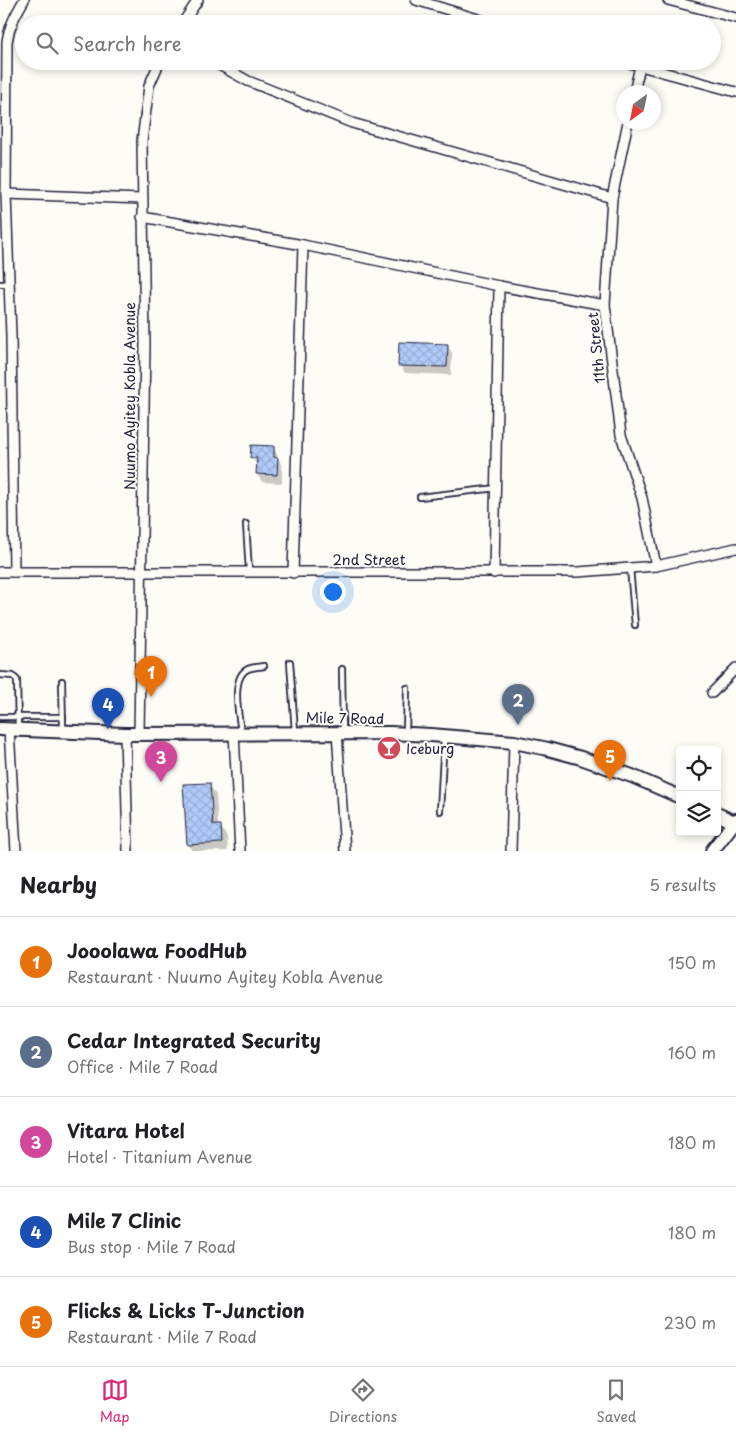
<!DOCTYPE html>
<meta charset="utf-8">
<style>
body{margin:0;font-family:"Playpen Sans",sans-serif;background:#f2f2f2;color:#202124}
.controls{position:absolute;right:15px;bottom:15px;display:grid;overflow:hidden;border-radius:5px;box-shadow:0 2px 8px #0003}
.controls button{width:45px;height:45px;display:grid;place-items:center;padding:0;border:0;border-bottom:1px solid #e0e0e0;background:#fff;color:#202124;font:25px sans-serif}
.compass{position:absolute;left:616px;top:85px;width:45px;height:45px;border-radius:50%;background:#fff;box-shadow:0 2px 8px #0003;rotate:213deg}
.you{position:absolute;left:332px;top:591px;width:18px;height:18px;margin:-12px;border:4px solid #fff;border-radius:50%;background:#1a73e8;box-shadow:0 0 0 8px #1a73e833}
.badge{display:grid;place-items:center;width:32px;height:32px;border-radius:50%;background:#db2777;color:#fff;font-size:16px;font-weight:700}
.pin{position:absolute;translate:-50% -41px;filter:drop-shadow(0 1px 2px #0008)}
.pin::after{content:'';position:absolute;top:26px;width:18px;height:15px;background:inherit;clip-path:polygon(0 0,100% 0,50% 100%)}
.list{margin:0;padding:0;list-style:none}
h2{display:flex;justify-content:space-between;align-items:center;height:65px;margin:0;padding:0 20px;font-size:21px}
h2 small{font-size:16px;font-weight:400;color:#757577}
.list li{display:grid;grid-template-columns:32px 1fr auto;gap:15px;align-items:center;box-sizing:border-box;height:90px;padding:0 20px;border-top:1px solid #e0e0e0}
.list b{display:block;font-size:19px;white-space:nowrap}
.list p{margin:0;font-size:16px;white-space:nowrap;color:#757577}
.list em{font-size:16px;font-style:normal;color:#757577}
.icon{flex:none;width:28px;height:28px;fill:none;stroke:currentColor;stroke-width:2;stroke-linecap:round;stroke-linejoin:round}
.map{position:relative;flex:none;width:736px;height:851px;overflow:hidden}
.search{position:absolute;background:#fff;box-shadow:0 2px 8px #0003;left:15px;right:15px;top:15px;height:55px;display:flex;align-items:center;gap:12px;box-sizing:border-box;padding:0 18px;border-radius:28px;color:#757577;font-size:19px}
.sheet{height:515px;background:#fff}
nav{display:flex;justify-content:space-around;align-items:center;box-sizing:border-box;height:70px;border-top:1px solid #e0e0e0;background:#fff;font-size:14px;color:#757577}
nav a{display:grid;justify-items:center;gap:2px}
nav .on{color:#db2777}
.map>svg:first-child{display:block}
</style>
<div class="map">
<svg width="736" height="851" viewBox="0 0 736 851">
<defs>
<pattern id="building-cross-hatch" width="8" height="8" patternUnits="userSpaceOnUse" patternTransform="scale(1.25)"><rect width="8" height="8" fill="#b0cbf9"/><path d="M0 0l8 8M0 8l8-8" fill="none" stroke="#97aed6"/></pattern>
</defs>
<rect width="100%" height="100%" fill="#fdfcf7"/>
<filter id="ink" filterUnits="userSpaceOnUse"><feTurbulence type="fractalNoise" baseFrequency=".02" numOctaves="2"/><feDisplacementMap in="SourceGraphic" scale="10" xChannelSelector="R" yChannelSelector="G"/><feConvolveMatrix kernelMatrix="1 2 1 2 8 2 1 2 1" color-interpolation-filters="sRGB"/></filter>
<g filter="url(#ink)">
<g fill="#0003">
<path d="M 447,345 L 452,353 L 451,375 L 405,373 L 400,365 Z"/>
<path d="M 274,447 L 282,467 L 282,483 L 262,482 L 257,474 L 258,466 L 251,457 Z"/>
<path d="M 209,784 L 216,795 L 218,826 L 220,826 L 227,837 L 228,851 L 192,851 L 189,844 Z"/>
</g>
<g fill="url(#building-cross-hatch)" stroke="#22223b">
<path d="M 399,342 L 448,344 L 447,367 L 398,366 Z"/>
<path d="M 251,445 L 274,446 L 274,457 L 278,458 L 277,475 L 256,474 L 257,458 L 250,458 Z"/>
<path d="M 210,783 L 213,825 L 221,825 L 222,843 L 187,845 L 183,784 Z"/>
</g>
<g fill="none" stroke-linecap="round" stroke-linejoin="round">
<g stroke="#22223b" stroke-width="8">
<g id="lane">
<path d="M 0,284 L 9,284"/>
<path d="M 420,497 L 496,488"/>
<path d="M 246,524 L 249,571"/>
<path d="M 630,568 L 635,625"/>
<path d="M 290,662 L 295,732"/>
<path d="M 342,669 L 343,733"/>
<path d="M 0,675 L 13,676 L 17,680 L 18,728"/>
<path d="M 62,681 L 63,730"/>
<path d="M 0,717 L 63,717"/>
<path d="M 241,732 C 239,716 230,677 248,669 C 253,667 259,667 264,666"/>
<path d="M 406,732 L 407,688"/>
<path d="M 440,811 L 444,738"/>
</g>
</g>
<g stroke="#22223b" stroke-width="12">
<g id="street">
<path d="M 416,0 L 494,24"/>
<path d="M 668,0 L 736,18"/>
<path d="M 182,24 L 198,0"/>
<path d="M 212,61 L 248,81 L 352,123 L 612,198"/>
<path d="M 622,61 L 736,92"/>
<path d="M 634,92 L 640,66"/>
<path d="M 628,122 L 612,198 L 605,305 L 621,435 L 642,498 L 656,566"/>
<path d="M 6,194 L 142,199"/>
<path d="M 142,217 L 303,245 L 499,286 L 605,305"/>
<path d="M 0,572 L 578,572 L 656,566 L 736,548"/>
<path d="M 14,572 L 11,336 L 6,194 L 7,42 C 9,26 16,14 24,0"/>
<path d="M 293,573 L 303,245"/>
<path d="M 494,573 L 499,286"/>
<path d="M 712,693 L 736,668"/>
<path d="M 9,729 L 16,851"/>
<path d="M 337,732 L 345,851"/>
<path d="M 234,733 L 240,851"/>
<path d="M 125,734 L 128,851"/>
<path d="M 139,734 L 145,344 L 142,141 L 149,86 L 160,61"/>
<path d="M 511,851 L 514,742"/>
</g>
</g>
<g stroke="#22223b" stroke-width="16">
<g id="secondary">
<path d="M 0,729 L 125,734 L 390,733 L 431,735 L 514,742 L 548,749 L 581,758 L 632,776 L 680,797"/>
<path d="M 717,814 L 736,823"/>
<path d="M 712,851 L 736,820"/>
</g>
</g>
<use href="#lane" stroke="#fdfcf7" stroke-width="4.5"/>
<use href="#street" stroke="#fdfcf7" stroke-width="9"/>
<use href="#secondary" stroke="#fdfcf7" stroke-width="12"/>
</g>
</g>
<defs>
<g id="bar-disc" transform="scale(1.25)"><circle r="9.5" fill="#d1495b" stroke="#fdfcf7"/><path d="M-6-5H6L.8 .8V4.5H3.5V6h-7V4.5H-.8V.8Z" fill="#fff"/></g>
</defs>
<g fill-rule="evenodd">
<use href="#bar-disc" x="389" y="748"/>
</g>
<g text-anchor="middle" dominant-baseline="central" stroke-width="4" stroke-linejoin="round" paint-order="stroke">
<g font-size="14" fill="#22223b" stroke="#fdfcf7">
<text transform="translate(596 348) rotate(-96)">11th Street</text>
<text transform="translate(129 396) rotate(-90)">Nuumo Ayitey Kobla Avenue</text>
<text x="369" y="559">2nd Street</text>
<text transform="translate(345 718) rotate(1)">Mile 7 Road</text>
</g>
<g font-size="14" fill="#22223b" stroke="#fdfcf7" text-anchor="start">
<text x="406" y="748">Iceburg</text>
</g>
</g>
</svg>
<div class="controls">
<button><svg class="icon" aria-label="locate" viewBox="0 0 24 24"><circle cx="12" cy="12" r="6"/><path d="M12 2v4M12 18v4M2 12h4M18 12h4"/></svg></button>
<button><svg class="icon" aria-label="layers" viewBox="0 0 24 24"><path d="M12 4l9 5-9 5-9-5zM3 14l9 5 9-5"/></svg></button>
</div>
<svg class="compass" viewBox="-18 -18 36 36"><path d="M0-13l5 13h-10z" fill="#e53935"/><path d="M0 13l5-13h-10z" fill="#757577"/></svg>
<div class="you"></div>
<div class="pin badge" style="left:151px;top:697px;background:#e8710a">1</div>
<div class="pin badge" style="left:518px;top:725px;background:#5c6f8a">2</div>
<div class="pin badge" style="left:161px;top:782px;background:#d1479c">3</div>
<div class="pin badge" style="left:108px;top:729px;background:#1a4fb4">4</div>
<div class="pin badge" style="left:610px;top:781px;background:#e8710a">5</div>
<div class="search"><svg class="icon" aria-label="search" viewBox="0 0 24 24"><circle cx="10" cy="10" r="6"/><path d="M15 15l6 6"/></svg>Search here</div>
</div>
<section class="sheet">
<h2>Nearby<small>5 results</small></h2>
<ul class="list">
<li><span class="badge" style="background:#e8710a">1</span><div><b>Jooolawa FoodHub</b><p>Restaurant · Nuumo Ayitey Kobla Avenue</p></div><em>150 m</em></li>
<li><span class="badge" style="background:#5c6f8a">2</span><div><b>Cedar Integrated Security</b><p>Office · Mile 7 Road</p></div><em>160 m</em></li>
<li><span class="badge" style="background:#d1479c">3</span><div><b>Vitara Hotel</b><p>Hotel · Titanium Avenue</p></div><em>180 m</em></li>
<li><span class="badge" style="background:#1a4fb4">4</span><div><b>Mile 7 Clinic</b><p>Bus stop · Mile 7 Road</p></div><em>180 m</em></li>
<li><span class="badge" style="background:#e8710a">5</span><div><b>Flicks &amp; Licks T-Junction</b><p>Restaurant · Mile 7 Road</p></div><em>230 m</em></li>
</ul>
</section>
<nav>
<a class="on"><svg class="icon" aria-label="map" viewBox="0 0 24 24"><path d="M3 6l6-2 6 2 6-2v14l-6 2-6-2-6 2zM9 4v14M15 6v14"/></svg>Map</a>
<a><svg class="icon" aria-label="directions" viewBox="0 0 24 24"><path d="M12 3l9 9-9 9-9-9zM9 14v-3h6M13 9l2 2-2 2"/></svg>Directions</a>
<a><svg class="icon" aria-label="saved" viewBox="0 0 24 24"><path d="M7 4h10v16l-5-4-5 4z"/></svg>Saved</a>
</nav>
